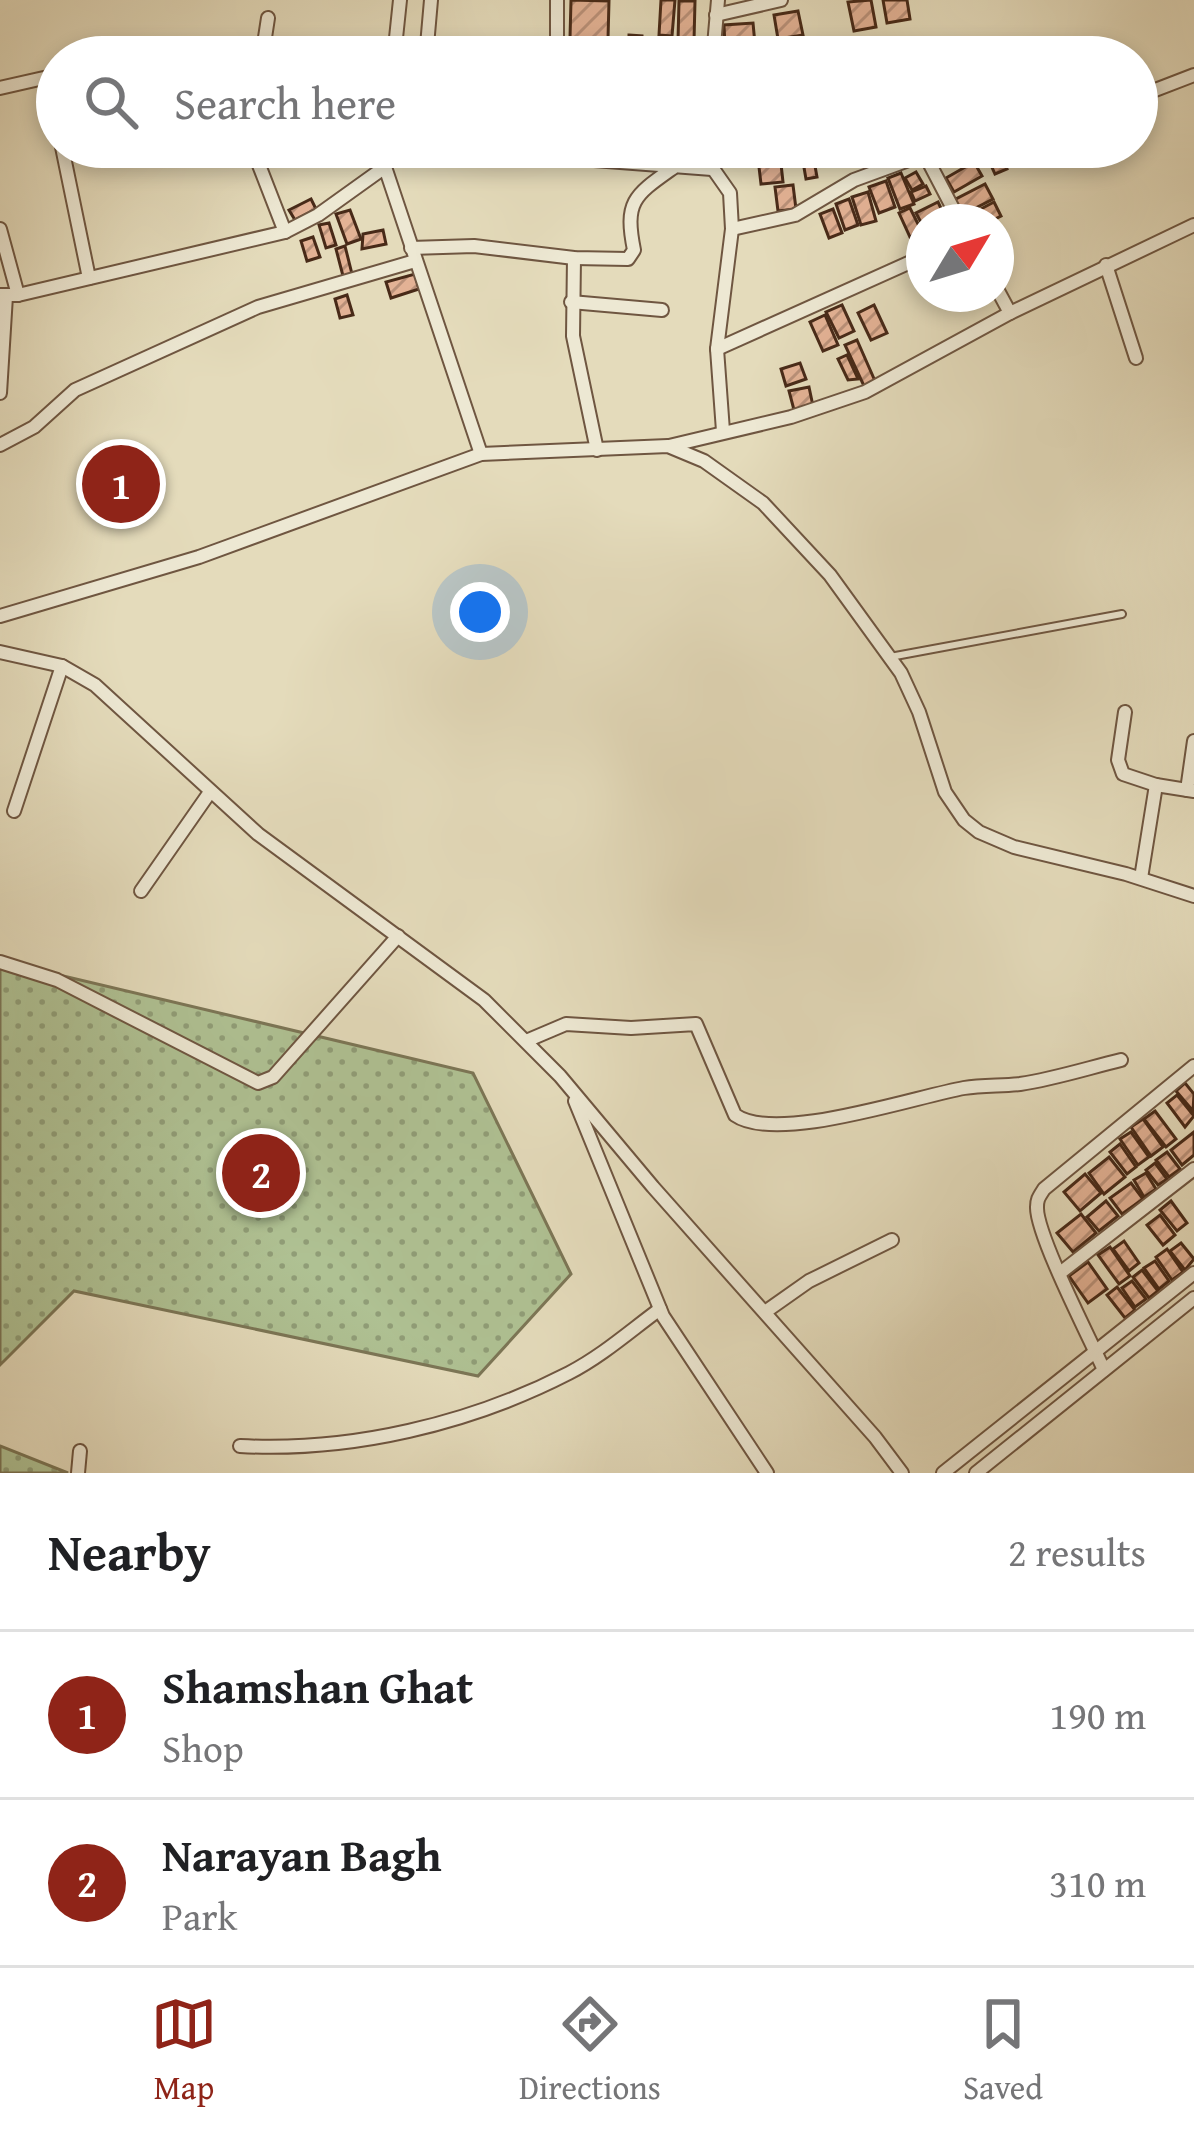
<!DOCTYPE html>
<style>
body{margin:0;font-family:"Gentium Book Plus",serif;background:#f2f2f2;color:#202124}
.compass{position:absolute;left:906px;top:204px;width:108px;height:108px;border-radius:50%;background:#fff;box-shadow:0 6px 18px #0003;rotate:52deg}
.you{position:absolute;left:480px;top:612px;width:42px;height:42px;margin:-30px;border:9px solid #fff;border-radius:50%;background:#1a73e8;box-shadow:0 0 0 18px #1a73e833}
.badge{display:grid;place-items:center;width:78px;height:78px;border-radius:50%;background:#8f2418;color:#fff;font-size:39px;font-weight:700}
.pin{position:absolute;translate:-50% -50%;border:6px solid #fff;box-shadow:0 3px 12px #0006}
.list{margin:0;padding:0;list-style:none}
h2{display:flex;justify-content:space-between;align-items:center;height:156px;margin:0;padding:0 48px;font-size:51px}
h2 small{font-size:39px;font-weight:400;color:#757577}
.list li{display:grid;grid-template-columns:78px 1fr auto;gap:36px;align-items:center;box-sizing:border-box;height:168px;padding:0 48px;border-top:3px solid #e0e0e0}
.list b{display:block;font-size:45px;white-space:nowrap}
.list p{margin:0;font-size:39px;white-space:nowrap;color:#757577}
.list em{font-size:39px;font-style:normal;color:#757577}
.icon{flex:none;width:66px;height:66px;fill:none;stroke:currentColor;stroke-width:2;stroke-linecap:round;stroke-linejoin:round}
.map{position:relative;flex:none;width:1194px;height:1473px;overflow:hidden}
.search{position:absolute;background:#fff;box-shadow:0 6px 18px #0003;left:36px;right:36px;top:36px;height:132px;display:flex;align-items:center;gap:30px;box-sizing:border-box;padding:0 42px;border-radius:66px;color:#757577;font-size:45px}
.sheet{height:492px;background:#fff}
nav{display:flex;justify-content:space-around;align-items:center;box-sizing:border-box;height:168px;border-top:3px solid #e0e0e0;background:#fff;font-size:33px;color:#757577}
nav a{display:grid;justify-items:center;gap:6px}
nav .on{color:#8f2418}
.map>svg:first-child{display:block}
</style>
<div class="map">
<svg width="1194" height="1473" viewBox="0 0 1194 1473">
<defs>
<pattern id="park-dots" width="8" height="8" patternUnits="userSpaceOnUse" patternTransform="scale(3)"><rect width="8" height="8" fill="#afc193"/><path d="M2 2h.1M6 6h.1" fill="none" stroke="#909d77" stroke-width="1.8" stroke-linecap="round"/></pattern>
<pattern id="building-hatch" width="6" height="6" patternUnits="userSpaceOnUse" patternTransform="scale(3)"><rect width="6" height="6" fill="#e3b295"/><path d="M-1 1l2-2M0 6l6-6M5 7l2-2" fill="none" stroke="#ba9179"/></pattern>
</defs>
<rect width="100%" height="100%" fill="#e4dbbb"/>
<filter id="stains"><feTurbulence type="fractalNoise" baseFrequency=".00167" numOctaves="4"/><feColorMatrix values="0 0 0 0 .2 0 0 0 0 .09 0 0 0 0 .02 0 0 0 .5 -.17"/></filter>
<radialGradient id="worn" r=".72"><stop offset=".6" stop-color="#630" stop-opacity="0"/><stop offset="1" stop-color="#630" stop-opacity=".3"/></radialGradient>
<g fill="url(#park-dots)" stroke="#7c7656" stroke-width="3">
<path d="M 0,961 L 473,1073 L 571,1274 L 478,1376 L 74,1291 L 0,1365 Z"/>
<path d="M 0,1446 L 68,1473 L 0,1473 Z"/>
</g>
<g fill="url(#building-hatch)" stroke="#482a18" stroke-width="3">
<path d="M 571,0 L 609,1 L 608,39 L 570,38 Z"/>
<path d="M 661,0 L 675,0 L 672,36 L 659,35 Z"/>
<path d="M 871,0 L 876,27 L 854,31 L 848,2 Z"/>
<path d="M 883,0 L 907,0 L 910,19 L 887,23 Z"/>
<path d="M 679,1 L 695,1 L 694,41 L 678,41 Z"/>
<path d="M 798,11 L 803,35 L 778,39 L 774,15 Z"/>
<path d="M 753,23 L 755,44 L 725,46 L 724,25 Z"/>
<path d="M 629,35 L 642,36 L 642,57 L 629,57 Z"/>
<rect x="646" y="38" width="14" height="19"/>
<path d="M 264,147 L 276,147 L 279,161 L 267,163 Z"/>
<path d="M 320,147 L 333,147 L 335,163 L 322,164 Z"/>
<path d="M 836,147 L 858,147 L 860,158 L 839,162 Z"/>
<path d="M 955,147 L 976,147 L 977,149 L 962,159 Z"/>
<path d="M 352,149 L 354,161 L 340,163 L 338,150 Z"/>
<path d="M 999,149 L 1007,169 L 995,174 L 986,154 Z"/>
<path d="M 828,152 L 830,164 L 817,165 L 816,154 Z"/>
<path d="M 813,155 L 817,177 L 806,179 L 802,156 Z"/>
<path d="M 974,162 L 982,176 L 954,192 L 946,178 Z"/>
<path d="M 781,164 L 783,182 L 761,184 L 759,167 Z"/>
<path d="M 916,172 L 923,184 L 912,190 L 905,178 Z"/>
<path d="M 901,173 L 914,204 L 900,209 L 888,178 Z"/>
<path d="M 886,181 L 895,207 L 879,213 L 869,187 Z"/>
<path d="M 985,184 L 993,199 L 962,215 L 954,200 Z"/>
<path d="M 793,185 L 796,209 L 778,211 L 775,187 Z"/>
<path d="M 926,186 L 930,194 L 915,201 L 911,192 Z"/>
<path d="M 868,192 L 876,221 L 861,225 L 852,197 Z"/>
<path d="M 311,199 L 316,209 L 295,220 L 289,210 Z"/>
<path d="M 849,199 L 858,225 L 845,230 L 836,204 Z"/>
<path d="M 938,202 L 945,217 L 924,222 L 924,228 L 916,213 Z"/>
<path d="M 994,202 L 1001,216 L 989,222 L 967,222 L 964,218 Z"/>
<path d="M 910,208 L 922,232 L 910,237 L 899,213 Z"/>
<path d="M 833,209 L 842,233 L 829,238 L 820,214 Z"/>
<path d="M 350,210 L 361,239 L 347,244 L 336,214 Z"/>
<path d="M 329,223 L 336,245 L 326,248 L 319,225 Z"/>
<path d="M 383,230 L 386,244 L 362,249 L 363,234 Z"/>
<path d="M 313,237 L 320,257 L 307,261 L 301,241 Z"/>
<path d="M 345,246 L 352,274 L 343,276 L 336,249 Z"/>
<path d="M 415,274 L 419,289 L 391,298 L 386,282 Z"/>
<path d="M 347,295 L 353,315 L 340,318 L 335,299 Z"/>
<path d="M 842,305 L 854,331 L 839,338 L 826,312 Z"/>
<path d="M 874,305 L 887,333 L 871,340 L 858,313 Z"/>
<path d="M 825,315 L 838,345 L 823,351 L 810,322 Z"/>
<path d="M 857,340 L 875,381 L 864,386 L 845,345 Z"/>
<path d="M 847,355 L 858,379 L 848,380 L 838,359 Z"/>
<path d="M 800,363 L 806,379 L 786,386 L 781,369 Z"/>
<path d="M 809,387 L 813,406 L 794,410 L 789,391 Z"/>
<path d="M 1185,1083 L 1194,1094 L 1193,1111 L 1176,1091 Z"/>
<path d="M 1177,1095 L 1194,1116 L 1185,1127 L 1167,1103 Z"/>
<path d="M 1155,1111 L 1176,1139 L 1166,1147 L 1144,1119 Z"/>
<path d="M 1143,1119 L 1163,1147 L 1151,1156 L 1131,1127 Z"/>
<path d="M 1131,1132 L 1149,1157 L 1138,1165 L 1120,1139 Z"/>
<path d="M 1194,1132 L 1194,1155 L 1182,1165 L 1171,1150 Z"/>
<path d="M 1120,1144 L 1136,1167 L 1127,1174 L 1110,1152 Z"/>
<path d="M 1167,1152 L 1180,1169 L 1169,1177 L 1156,1160 Z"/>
<path d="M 1109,1157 L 1125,1177 L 1104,1194 L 1089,1173 Z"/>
<path d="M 1155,1163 L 1167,1179 L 1158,1185 L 1146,1170 Z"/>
<path d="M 1146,1173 L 1156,1189 L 1144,1197 L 1134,1180 Z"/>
<path d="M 1085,1174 L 1101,1193 L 1080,1211 L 1064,1192 Z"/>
<path d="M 1131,1183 L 1143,1199 L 1122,1214 L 1110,1198 Z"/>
<path d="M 1106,1201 L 1118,1216 L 1099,1231 L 1087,1217 Z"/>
<path d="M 1171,1201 L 1187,1223 L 1177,1231 L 1160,1210 Z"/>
<path d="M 1081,1214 L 1096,1233 L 1073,1252 L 1057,1233 Z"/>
<path d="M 1160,1215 L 1175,1235 L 1163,1245 L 1147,1225 Z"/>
<path d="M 1124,1241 L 1139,1263 L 1129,1271 L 1113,1249 Z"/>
<path d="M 1181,1243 L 1194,1259 L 1185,1270 L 1170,1251 Z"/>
<path d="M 1110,1247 L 1130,1276 L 1119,1284 L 1098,1255 Z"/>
<path d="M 1167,1249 L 1183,1272 L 1172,1280 L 1156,1257 Z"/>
<path d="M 1155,1261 L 1169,1281 L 1159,1289 L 1144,1268 Z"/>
<path d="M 1088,1262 L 1107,1289 L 1088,1303 L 1069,1276 Z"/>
<path d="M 1142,1270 L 1158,1291 L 1149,1298 L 1133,1277 Z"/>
<path d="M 1132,1281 L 1146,1299 L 1135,1307 L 1122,1288 Z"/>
<path d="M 1117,1287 L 1135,1310 L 1125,1318 L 1107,1295 Z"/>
</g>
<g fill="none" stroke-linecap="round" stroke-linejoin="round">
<g stroke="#6f5641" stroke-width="10">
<path id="service" d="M 890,657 L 1122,614"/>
</g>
<g stroke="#6f5641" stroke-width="16">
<g id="minor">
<path d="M 557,0 L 557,57"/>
<path d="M 716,15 L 781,0"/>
<path d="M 262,57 L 268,18"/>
<path d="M 394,57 L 400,0"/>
<path d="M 426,57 L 431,0"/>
<path d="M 713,57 L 718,0"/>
<path d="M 0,88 L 57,75"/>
<path d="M 1137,97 L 1194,75"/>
<path d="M 62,147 L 89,278"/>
<path d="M 252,147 L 285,232"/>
<path d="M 399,147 L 388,151 L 383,157 L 385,167 L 481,454"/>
<path d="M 422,147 L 712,169"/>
<path d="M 706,147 L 709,163 L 730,193 L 732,229 L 717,349 L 723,431"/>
<path d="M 922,149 L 960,222"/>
<path d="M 0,229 L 18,295"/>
<path d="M 732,229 L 795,215 L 854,180 L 925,154"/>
<path d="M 411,248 L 474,246 L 574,258 L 628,259 L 634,250 C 624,201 635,195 673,168"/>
<path d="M 574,258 L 573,336 L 597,450"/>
<path d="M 1106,265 L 1136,358"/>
<path d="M 996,287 L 1010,313"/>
<path d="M 0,295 L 18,295 L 285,232 L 318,215 L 385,167"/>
<path d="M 571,302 L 662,310"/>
<path d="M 717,349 L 924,256"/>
<path d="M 0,393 L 6,296"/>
<path d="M 0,445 L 34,427 L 75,390 L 258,307 L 415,261"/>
<path d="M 669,446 L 791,417 L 865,392 L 1010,313 L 1194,225"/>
<path d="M 0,616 L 199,557 L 481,454 L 668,446 L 704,461 L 763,503 L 830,575 L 901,673 L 919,712 L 945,792 L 964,820 L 979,832 L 1014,847 L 1126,874 L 1194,896"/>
<path d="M 0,652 L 62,666 L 95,685 L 258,834 L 484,1000 L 560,1076 L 653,1187 L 875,1437 L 902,1473"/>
<path d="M 1125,712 L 1118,760 L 1123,774 L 1156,785 L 1194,791"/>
<path d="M 1187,790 L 1194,741"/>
<path d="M 14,811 L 62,666"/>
<path d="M 1141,878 L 1156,785"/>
<path d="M 141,891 L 210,792"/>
<path d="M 0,962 L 57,980 L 258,1083 L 273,1077 L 398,936"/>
<path d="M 526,1041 L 566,1024 L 631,1028 L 696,1024 L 735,1115 C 776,1144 914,1097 964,1088 C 982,1085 1002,1086 1020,1084 C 1054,1079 1088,1068 1121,1060"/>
<path d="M 575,1101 L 663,1316 L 767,1473"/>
<path d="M 1060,1273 L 1194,1169"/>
<path d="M 765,1312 L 809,1281 L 892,1240"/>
<path d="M 1104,1370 C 1090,1339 1036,1234 1037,1207 C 1037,1199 1039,1197 1044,1189 L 1194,1066"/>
<path d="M 240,1446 C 351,1452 470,1424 569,1373 C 602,1356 630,1331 660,1309"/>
<path d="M 78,1473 L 80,1451"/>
<path d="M 943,1473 L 1194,1273"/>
<path d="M 976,1473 L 1194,1298"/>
</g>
</g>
<use href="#service" stroke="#ede8d3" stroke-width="6"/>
<use href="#minor" stroke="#ede8d3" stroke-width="12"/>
</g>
<rect width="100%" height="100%" filter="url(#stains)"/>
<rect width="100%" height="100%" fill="url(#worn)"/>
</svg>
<svg class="compass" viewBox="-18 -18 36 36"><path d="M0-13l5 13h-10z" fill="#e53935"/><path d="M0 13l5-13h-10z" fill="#757577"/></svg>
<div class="you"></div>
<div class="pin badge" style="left:121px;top:484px">1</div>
<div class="pin badge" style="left:261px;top:1173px">2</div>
<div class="search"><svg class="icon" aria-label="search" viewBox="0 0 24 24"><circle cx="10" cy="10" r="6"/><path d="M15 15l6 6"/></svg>Search here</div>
</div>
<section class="sheet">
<h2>Nearby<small>2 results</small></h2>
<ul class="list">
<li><span class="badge">1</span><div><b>Shamshan Ghat</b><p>Shop</p></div><em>190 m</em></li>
<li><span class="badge">2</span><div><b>Narayan Bagh</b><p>Park</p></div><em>310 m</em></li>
</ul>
</section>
<nav>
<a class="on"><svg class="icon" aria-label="map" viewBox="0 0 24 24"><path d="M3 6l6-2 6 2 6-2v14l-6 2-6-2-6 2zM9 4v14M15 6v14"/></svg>Map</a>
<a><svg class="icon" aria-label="directions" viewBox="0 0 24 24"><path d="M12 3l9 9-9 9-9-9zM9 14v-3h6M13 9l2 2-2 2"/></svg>Directions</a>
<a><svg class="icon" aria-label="saved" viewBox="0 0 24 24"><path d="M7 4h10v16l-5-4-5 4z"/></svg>Saved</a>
</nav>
